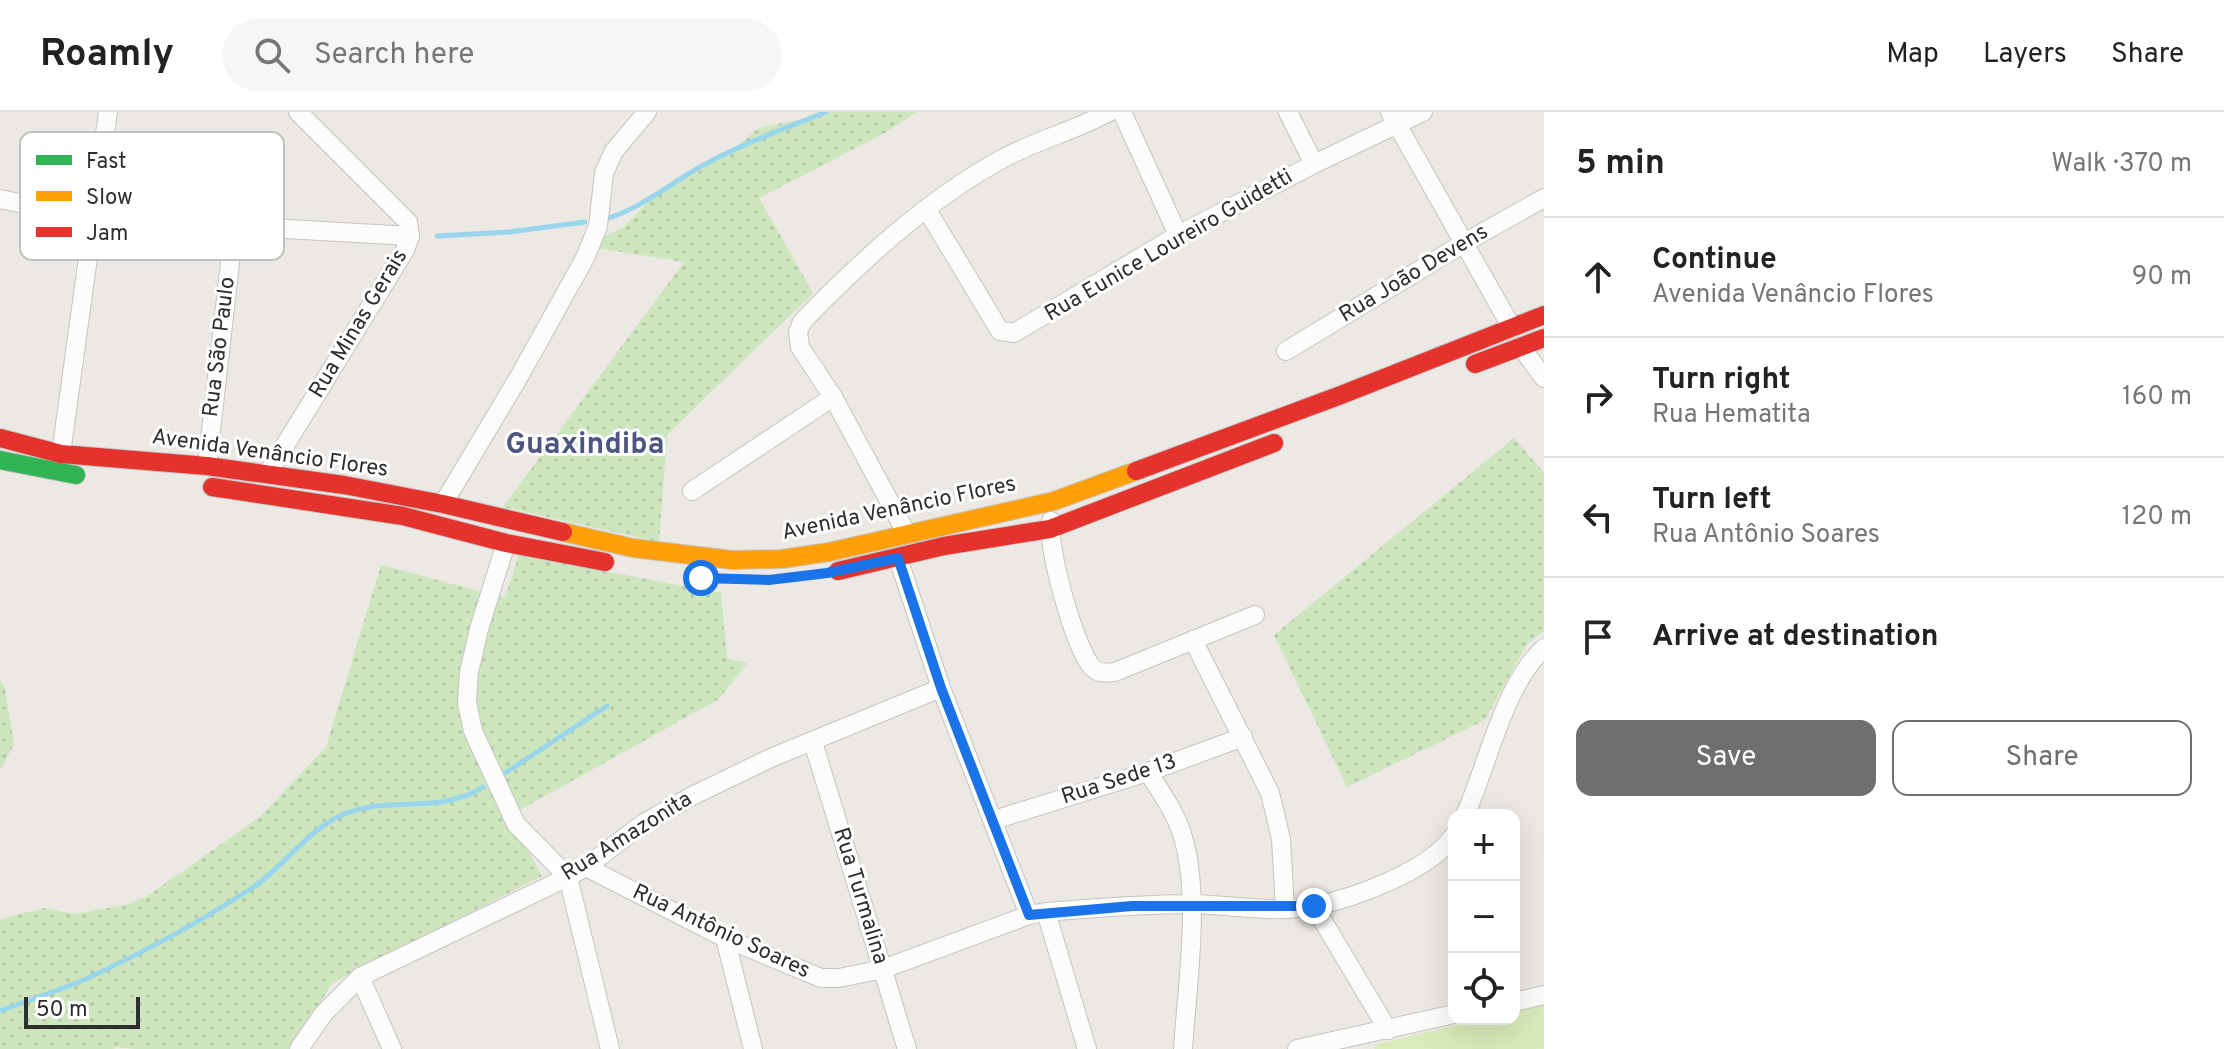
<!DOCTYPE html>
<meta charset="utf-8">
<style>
body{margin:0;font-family:Overpass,sans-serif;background:#f6f6f6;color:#222}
.controls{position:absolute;right:24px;bottom:24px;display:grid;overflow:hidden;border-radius:16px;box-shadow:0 8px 32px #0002}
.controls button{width:72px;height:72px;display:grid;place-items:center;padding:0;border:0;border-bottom:2px solid #e0e0e0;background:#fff;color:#222;font:40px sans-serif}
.scale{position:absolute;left:24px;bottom:20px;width:116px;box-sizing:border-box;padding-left:8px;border:4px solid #2e2e2e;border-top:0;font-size:22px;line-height:28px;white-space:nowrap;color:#2e2e2e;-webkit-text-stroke:6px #fff;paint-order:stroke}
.stop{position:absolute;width:24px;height:24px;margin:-18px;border:6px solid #1a73e8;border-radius:50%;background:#fff}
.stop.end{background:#1a73e8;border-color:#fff;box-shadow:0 2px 8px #0008}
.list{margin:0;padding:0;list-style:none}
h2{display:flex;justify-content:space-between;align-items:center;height:104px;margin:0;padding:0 32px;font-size:34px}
h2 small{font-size:26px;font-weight:400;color:#767676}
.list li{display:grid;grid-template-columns:52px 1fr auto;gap:24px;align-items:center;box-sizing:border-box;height:120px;padding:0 32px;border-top:2px solid #e0e0e0}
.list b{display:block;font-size:30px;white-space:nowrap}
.list p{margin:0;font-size:26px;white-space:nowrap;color:#767676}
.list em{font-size:26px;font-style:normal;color:#767676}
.actions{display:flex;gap:16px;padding:24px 32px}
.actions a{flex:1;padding:18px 0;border:2px solid #706f6e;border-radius:16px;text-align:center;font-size:28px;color:#706f6e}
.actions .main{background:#706f6e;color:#fff}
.icon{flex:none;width:44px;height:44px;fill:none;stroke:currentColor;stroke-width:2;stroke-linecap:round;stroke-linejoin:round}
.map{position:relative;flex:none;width:1544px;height:937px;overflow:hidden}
header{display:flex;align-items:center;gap:48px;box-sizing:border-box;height:112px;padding:0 40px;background:#fff;border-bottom:2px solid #e0e0e0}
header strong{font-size:38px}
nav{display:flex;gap:44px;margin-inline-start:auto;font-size:28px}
.search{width:560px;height:72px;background:#f6f6f6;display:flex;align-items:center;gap:20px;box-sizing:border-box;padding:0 28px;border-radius:44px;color:#767676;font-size:30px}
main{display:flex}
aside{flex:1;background:#fff}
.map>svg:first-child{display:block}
</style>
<header>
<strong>Roamly</strong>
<div class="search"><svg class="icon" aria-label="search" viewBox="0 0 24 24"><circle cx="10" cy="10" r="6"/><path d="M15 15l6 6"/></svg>Search here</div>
<nav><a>Map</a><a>Layers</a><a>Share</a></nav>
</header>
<main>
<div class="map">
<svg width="1544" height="937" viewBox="0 0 1544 937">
<defs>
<pattern id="grass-dots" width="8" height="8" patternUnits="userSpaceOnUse" patternTransform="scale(2)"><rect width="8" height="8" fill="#cee6be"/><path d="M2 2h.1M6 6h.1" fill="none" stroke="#b1c6a4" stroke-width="1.8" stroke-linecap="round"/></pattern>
</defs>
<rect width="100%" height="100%" fill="#ece8e4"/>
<g fill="url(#grass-dots)">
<path d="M 834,0 L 917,0 L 883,22 L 759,86 L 813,181 L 667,323 L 659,430 L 503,395 L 684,150 L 585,134 L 624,115 L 650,88 L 726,43 L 759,16 Z"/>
<path d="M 1514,326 L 1544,361 L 1544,519 L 1528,530 L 1485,608 L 1347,675 L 1274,523 Z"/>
<path d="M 519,443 L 721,481 L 727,546 L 747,551 L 719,587 L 509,704 L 542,764 L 332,871 L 293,937 L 134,937 L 118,935 L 113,937 L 0,937 L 0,807 L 45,796 L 75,802 L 124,793 L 146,785 L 261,704 L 326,635 L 381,453 L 505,486 Z"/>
<path d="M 0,566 L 5,577 L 14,632 L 0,659 Z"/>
</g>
<path fill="#d9eabb" d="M 1544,892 L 1544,937 L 1375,937 L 1374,933 L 1481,907 L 1514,907 L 1514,899 Z"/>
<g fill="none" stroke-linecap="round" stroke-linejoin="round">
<g stroke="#99d6ec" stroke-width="5">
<path d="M 605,107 C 641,97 669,72 702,54 C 741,32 784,17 826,0"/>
<path d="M 437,124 L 509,120 L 585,110"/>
<path d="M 505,661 L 607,594"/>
<path d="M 0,899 C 28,888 58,879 86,867 C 142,841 200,810 252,776 C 284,755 306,719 342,703 C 387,683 441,703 483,675"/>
</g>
<g stroke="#c5c4c5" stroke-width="20">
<g id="street">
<path d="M 1122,0 L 1178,123"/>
<path d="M 1288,0 L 1314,52"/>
<path d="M 1390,0 L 1512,216"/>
<path d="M 0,87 L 94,106 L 410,124"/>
<path d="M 927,98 L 1000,219 L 1014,221 L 1178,123 L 1314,52 L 1423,0"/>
<path d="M 1521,235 L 1544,266"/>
<path d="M 1286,239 L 1464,131 L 1544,86"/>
<path d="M 61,342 L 108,0"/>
<path d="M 207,354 L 234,116"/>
<path d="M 268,361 L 405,138 L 410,124 L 408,110 L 298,0"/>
<path d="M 692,379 L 833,285"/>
<path d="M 443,392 L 520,263 L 585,146 L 598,114 L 604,61 L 614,39 L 647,0"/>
<path d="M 1051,409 C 1047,437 1074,532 1091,554 C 1098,562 1106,561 1115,560 L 1255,503"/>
<path d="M 907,422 L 833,285 L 800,235 L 798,220 L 802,210 C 861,149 927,88 1002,47 C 1036,28 1075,19 1109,0"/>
<path d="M 506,431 L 479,517 L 469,560 L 467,591 L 473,619 L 516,712 L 568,765 L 610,937"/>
<path d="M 898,446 L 941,576 L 1029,803"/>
<path d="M 1193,528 L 1270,681 L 1281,727 L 1285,796"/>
<path d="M 813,630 L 907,937"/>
<path d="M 1148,660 C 1160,679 1174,698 1181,719 C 1202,780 1187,873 1183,937"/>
<path d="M 1465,703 C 1488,653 1503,574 1544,536"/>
<path d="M 994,708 L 1148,660 L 1243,625"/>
<path d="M 586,755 L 725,826 L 821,866 L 839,866 L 883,857 L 1029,803 L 1046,800 C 1094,796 1143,792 1192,792 C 1232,793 1276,802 1314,794 C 1355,786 1431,758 1454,723"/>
<path d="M 1314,794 L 1388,918"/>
<path d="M 1046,800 L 1087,937"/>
<path d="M 725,826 L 753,937"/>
<path d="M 360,865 L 392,937"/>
<path d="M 1514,890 L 1544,883"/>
<path d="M 299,937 L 324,901 L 360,865 L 568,765 L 586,755 L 644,711 L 692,684 L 773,645 L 941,576"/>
<path d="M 1297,937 L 1454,902"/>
</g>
</g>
<g stroke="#c6c5c4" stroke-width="20">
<path id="fast" d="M 0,348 L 76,363"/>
</g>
<g stroke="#c6c5c4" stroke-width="20">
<path id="slow" d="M 563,420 L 633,436 L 732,448 L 782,447 L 829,440 L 1054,389 L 1136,359"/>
</g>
<g stroke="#c6c5c4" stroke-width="20">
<g id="jam">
<path d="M 1475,252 L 1544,226"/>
<path d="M 0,326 L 61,342 L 207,354 L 344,373 L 443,392 L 563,420"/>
<path d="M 1136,359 L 1341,283 L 1544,203"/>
<path d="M 212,375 L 403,404 L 506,431 L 605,450"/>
<path d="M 838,459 L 944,434 L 1050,417 L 1274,331"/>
</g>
</g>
<use href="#street" stroke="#fcfcfb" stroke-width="18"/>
<use href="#fast" stroke="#30b455" stroke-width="18"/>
<use href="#slow" stroke="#ff9f0a" stroke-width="18"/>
<use href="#jam" stroke="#e5322d" stroke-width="18"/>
</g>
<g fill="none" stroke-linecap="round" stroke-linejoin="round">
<path stroke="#1a73e8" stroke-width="10" d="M 701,466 L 769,468 L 827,461 L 898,446 L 941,576 L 1029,803 L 1132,794 L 1314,794"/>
</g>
<g text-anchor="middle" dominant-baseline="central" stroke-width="6" stroke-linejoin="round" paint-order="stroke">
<g font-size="22" fill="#2e2e2e" stroke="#fff">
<text transform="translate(1169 134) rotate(-30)">Rua Eunice Loureiro Guidetti</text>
<text transform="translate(1414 162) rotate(-31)">Rua João Devens</text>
<text transform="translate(359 212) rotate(-59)">Rua Minas Gerais</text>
<text transform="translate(220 235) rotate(-83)">Rua São Paulo</text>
<text transform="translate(270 342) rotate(8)">Avenida Venâncio Flores</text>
<text transform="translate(899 397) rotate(-12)">Avenida Venâncio Flores</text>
<text transform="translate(1119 668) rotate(-18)">Rua Sede 13</text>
<text transform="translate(627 725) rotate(-32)">Rua Amazonita</text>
<text transform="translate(860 784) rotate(73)">Rua Turmalina</text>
<text transform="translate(721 820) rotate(25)">Rua Antônio Soares</text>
</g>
<g font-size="30" font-weight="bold" fill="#4d5680" stroke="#fff">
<text x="585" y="333">Guaxindiba</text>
</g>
</g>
<rect x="20" y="20" width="264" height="128" rx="12" fill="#fff" stroke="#c0c0c0" stroke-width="2"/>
<rect x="36" y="43" width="36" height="10" fill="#30b455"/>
<rect x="36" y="79" width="36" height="10" fill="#ff9f0a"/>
<rect x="36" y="115" width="36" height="10" fill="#e5322d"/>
<g font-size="22" fill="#2e2e2e">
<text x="86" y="56">Fast</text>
<text x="86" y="92">Slow</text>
<text x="86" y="128">Jam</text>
</g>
</svg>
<div class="controls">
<button>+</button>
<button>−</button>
<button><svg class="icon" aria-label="locate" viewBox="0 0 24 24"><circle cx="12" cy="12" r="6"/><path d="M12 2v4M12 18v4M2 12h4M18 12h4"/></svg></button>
</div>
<div class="scale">50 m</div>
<div class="stop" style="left:701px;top:466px"></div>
<div class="stop end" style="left:1314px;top:794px"></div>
</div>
<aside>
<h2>5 min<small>Walk · 370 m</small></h2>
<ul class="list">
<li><svg class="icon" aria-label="ahead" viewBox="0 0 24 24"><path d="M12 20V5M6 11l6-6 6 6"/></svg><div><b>Continue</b><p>Avenida Venâncio Flores</p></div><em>90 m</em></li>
<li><svg class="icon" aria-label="right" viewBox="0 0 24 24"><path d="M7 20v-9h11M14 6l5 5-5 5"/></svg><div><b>Turn right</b><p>Rua Hematita</p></div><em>160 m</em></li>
<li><svg class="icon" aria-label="left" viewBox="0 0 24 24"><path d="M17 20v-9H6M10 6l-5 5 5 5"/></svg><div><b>Turn left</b><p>Rua Antônio Soares</p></div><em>120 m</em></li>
<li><svg class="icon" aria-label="arrive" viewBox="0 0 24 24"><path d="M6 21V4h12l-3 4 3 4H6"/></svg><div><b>Arrive at destination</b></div></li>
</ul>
<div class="actions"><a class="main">Save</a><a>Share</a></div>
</aside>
</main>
